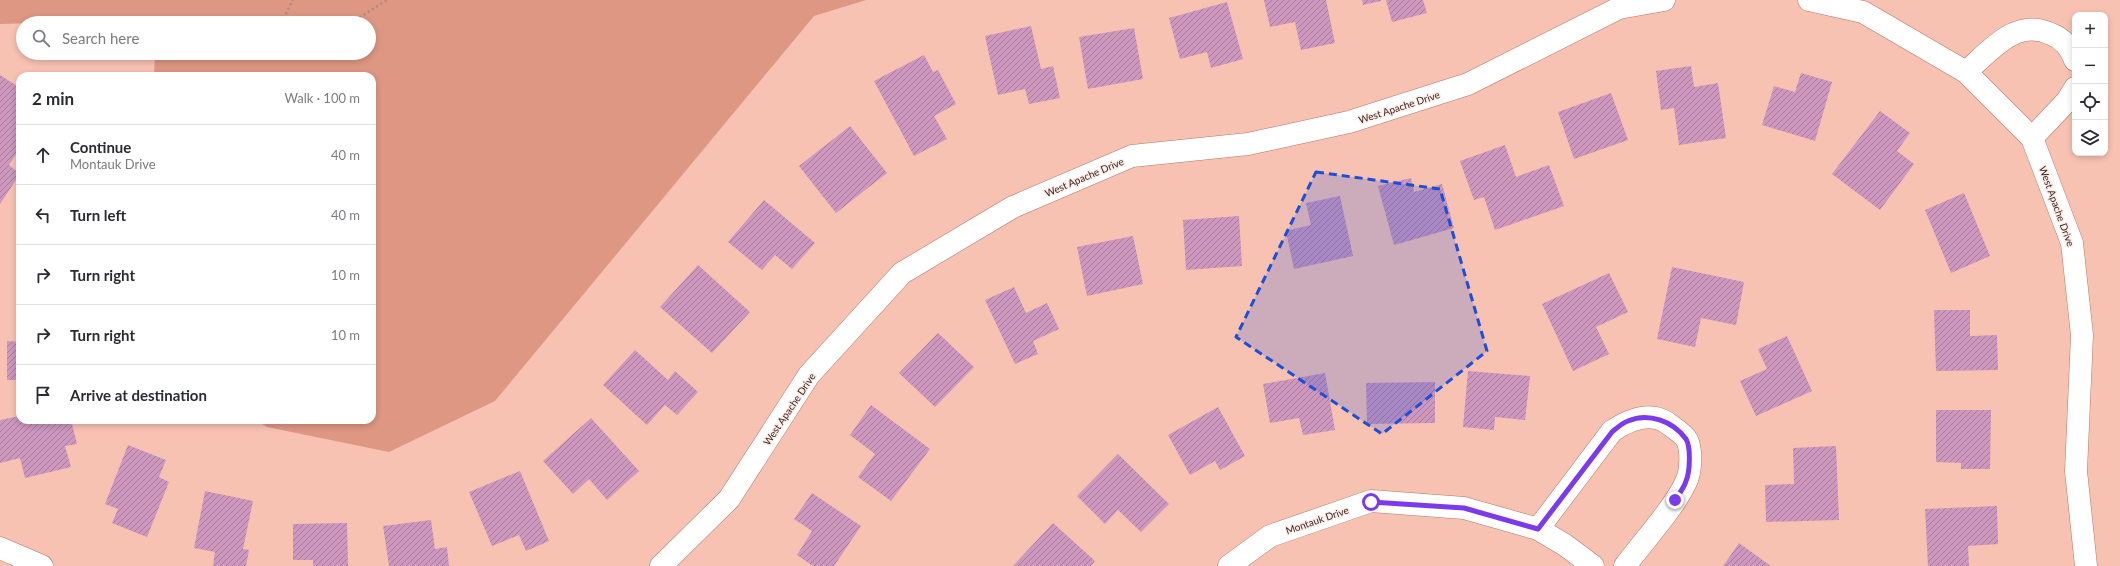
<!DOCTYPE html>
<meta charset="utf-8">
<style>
body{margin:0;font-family:Lato,sans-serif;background:#f2f2f3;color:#2b2b33}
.controls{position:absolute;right:12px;top:12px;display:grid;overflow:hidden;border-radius:8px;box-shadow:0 2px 6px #0003}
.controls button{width:36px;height:36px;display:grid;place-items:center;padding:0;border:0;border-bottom:1px solid #e1e1e2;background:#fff;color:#2b2b33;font:20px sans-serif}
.stop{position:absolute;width:12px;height:12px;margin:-9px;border:3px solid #7c3aed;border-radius:50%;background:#fff}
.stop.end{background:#7c3aed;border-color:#fff;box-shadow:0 1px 4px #0008}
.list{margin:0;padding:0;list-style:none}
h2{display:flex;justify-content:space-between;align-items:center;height:52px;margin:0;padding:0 16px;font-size:17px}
h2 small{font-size:13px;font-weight:400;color:#7c7c81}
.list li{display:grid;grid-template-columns:26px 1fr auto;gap:12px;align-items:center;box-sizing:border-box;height:60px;padding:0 16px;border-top:1px solid #e1e1e2}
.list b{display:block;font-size:15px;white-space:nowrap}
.list p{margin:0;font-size:13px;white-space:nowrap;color:#7c7c81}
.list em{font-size:13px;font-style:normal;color:#7c7c81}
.icon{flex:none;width:22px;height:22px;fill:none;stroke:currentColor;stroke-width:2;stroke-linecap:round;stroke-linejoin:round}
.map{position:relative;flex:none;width:2120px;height:566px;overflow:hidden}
.search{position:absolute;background:#fff;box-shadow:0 2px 6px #0003;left:16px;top:16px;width:360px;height:44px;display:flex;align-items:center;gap:10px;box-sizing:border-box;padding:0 14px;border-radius:22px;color:#7c7c81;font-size:15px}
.panel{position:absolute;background:#fff;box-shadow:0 2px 6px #0003;left:16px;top:72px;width:360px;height:352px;border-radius:12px}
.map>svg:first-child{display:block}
</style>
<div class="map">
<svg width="2120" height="566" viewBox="0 0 2120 566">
<defs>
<pattern id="building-hatch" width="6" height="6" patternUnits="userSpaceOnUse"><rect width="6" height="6" fill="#cd97be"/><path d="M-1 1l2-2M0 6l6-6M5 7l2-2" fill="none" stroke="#a87b9a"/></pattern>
</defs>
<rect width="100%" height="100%" fill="#f8c2b3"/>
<path fill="#dd9783" d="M 0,0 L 866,0 L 814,16 L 495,401 L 389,452 L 267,427 L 256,420 L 372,420 L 372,76 L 154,76 L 155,53 L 369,53 L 369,23 L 155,23 L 155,20 L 0,24 Z"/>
<g fill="url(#building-hatch)">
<path d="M 1264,0 L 1326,0 L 1335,43 L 1301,50 L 1295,22 L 1270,27 Z"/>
<path d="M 1362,0 L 1381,0 L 1381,1 L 1363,5 Z"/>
<path d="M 1386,0 L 1423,0 L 1427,13 L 1392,22 Z"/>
<path d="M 1227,2 L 1243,59 L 1211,68 L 1207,52 L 1180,59 L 1169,18 Z"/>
<path d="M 1031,26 L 1041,69 L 1053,66 L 1060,98 L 1029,104 L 1025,89 L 998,95 L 985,36 Z"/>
<path d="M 1134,28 L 1143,79 L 1088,89 L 1079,37 Z"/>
<path d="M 924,55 L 933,72 L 938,70 L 956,104 L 934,116 L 947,139 L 914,156 L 874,81 Z"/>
<path d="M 1691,66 L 1694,87 L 1718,83 L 1726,138 L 1679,145 L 1674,108 L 1661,110 L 1656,71 Z"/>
<path d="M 1801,73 L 1832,82 L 1815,141 L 1762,125 L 1774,86 L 1795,92 Z"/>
<path d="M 0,75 L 20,88 L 20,148 L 9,165 L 20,174 L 0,204 Z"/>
<path d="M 1611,93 L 1628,140 L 1574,159 L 1558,112 Z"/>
<path d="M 1880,111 L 1910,133 L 1897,151 L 1914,164 L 1880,210 L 1832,174 Z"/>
<path d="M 850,126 L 887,173 L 836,213 L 799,166 Z"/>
<path d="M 1505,145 L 1516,177 L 1549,165 L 1564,206 L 1495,230 L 1484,197 L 1474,200 L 1460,161 Z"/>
<path d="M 1411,178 L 1414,192 L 1442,184 L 1454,228 L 1394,245 L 1378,186 Z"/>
<path d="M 1964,193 L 1990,256 L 1951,273 L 1925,210 Z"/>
<path d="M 1340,196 L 1353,256 L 1294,269 L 1286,231 L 1311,225 L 1306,203 Z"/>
<path d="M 764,200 L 815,243 L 792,269 L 775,255 L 762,270 L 728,242 Z"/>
<path d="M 1239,216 L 1242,266 L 1186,270 L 1183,220 Z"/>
<path d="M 1133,236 L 1143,284 L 1087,296 L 1077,247 Z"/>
<path d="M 698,265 L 750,312 L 712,353 L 660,307 Z"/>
<path d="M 1672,267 L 1744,282 L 1736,325 L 1701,318 L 1695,347 L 1657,339 Z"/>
<path d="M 1609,273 L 1628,312 L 1596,327 L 1609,354 L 1573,371 L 1542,304 Z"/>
<path d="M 1014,287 L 1026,313 L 1047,303 L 1059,329 L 1033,341 L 1038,354 L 1015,364 L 985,300 Z"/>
<path d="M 1934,310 L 1970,310 L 1970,336 L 1997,335 L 1998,370 L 1936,371 Z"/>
<path d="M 938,333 L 974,367 L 935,407 L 899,373 Z"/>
<path d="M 1787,336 L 1812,391 L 1756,416 L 1740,381 L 1767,369 L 1758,349 Z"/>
<path d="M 7,341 L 20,342 L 20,380 L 7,380 Z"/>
<path d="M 635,350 L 668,380 L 675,371 L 698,392 L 677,415 L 665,405 L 647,425 L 603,385 Z"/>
<path d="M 1468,371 L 1530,376 L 1525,420 L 1495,417 L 1494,430 L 1463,427 Z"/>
<path d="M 1325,373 L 1335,430 L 1303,435 L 1299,418 L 1270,423 L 1263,384 Z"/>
<path d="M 1435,382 L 1435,423 L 1367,424 L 1366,383 Z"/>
<path d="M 871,405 L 930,449 L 891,501 L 858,477 L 875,454 L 850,435 Z"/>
<path d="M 1218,407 L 1245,456 L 1220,470 L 1215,461 L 1190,475 L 1168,435 Z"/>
<path d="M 1936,410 L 1991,410 L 1990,469 L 1961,469 L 1961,463 L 1936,462 Z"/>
<path d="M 20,416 L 20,420 L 71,420 L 77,444 L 65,446 L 71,467 L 25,478 L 20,458 L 0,463 L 0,420 Z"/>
<path d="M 591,418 L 639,471 L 607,500 L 589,479 L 573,494 L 543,461 Z"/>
<path d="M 128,445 L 166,460 L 159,477 L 169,482 L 147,537 L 112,523 L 118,509 L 105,504 Z"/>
<path d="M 1836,446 L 1839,520 L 1766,522 L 1765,485 L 1794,484 L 1793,448 Z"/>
<path d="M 1118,454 L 1169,504 L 1141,532 L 1118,510 L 1105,524 L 1077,496 Z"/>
<path d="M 520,471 L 549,541 L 526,551 L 519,535 L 492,546 L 469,492 Z"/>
<path d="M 205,491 L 253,501 L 243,549 L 249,550 L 246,566 L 213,566 L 215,552 L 194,548 Z"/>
<path d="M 812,493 L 861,526 L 834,566 L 813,566 L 797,555 L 812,531 L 794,519 Z"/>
<path d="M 1997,506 L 1998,544 L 1968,546 L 1969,566 L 1928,566 L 1925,509 Z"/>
<path d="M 431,520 L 435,549 L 447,547 L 449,566 L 389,566 L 383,526 Z"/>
<path d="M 347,523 L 348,566 L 313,566 L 313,560 L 293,560 L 293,524 Z"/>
<path d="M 1053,523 L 1095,561 L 1091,566 L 1013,566 Z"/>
<path d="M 1739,543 L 1771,566 L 1723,566 Z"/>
</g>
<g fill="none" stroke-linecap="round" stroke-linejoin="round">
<g stroke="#b47765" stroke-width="23">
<g id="minor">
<path d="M 1809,0 L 1863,12 L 1966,72 L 2032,138 L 2072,243 L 2082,335 L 2076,471 L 2086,566"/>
<path d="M 1966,72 C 1990,51 2016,17 2051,34 C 2064,39 2070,48 2075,60"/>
<path d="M 2032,138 L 2067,101 L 2075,88"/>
<path d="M 1538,529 L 1612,431 C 1627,421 1648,411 1666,422 C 1672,427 1683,433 1687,440 C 1692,450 1691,472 1686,482 C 1674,508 1643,542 1625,566"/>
<path d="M 0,548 L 42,566"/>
<path d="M 661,566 L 729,499 L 809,375 L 902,273 L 1013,207 L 1132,156 L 1248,144 L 1349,122 L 1468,84 L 1619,8 L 1664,0"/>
<path d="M 1229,566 L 1270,536 L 1371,501 L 1464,508 L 1538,529 L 1565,545 L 1593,566"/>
</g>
</g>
<g stroke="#b3877b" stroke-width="2.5" stroke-dasharray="2 3" stroke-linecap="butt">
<path d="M 281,23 L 293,0"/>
<path d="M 351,23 L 387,0"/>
<path d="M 291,53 L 301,53"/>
</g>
<use href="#minor" stroke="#fff" stroke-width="22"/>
</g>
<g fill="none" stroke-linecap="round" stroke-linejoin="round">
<path stroke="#7c3aed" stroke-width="5" d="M 1371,502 L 1464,508 L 1538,529 L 1612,432 C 1617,428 1622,423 1628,421 C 1648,412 1673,421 1686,439 C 1691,447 1690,472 1686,481 C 1684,488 1679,494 1675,500"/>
</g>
<path fill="#1d4ed8" fill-opacity="0.2" stroke="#1d4ed8" stroke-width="3" stroke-dasharray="8 5" stroke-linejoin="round" d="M 1316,172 L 1440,189 L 1487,351 L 1382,434 L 1236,337 Z"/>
<g text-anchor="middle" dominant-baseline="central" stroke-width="3" stroke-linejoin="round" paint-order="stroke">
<g font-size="10" fill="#3c231c" stroke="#fceeea">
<text transform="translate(1399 107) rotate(-18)">West Apache Drive</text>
<text transform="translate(1084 177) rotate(-23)">West Apache Drive</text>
<text transform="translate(2057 206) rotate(70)">West Apache Drive</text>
<text transform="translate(789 409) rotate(-56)">West Apache Drive</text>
<text transform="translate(1317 520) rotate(-19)">Montauk Drive</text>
</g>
</g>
</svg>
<div class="controls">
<button>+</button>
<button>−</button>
<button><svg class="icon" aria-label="locate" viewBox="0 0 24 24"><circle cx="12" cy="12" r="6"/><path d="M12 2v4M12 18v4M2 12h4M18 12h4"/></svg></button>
<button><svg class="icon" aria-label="layers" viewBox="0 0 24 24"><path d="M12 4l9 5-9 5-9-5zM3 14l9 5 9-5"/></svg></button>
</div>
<div class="stop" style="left:1371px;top:502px"></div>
<div class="stop end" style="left:1675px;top:500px"></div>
<div class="search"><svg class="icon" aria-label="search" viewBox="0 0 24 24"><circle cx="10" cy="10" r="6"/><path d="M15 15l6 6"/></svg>Search here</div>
<section class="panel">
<h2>2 min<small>Walk · 100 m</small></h2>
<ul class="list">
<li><svg class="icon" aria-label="ahead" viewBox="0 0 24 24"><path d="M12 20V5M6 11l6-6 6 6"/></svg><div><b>Continue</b><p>Montauk Drive</p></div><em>40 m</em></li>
<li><svg class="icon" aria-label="left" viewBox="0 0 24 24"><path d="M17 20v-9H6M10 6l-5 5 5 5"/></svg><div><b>Turn left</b></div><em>40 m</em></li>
<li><svg class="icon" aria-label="right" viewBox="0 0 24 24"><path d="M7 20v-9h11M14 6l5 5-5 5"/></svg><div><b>Turn right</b></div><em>10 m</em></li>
<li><svg class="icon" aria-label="right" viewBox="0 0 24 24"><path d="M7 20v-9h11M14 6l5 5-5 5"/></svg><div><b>Turn right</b></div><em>10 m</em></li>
<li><svg class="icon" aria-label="arrive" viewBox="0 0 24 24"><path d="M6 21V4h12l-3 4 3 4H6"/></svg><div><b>Arrive at destination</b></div></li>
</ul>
</section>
</div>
